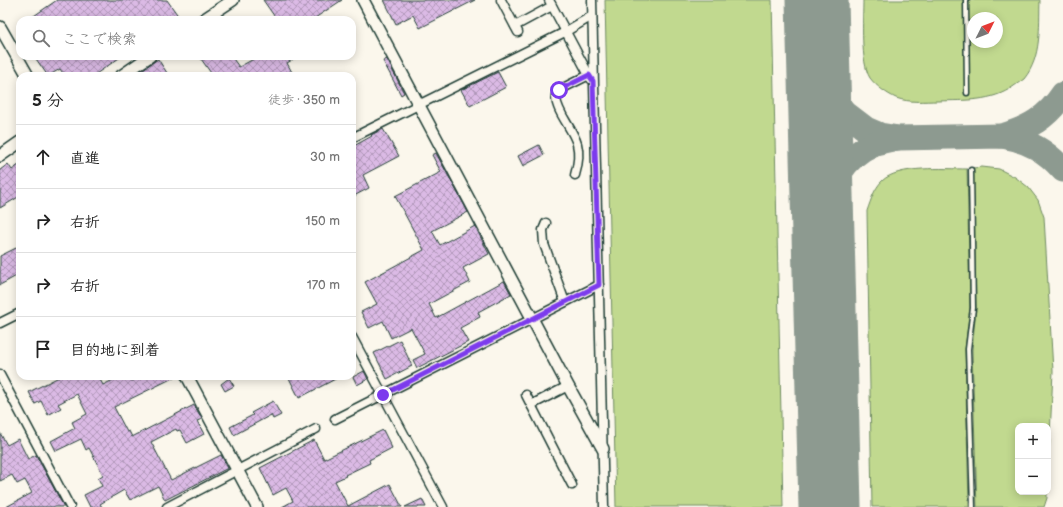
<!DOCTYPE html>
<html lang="ja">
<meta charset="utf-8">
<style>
body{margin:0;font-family:"Balsamiq Sans","Klee One",sans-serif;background:#f2f2f2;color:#222}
.controls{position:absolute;right:12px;bottom:12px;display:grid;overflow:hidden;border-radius:8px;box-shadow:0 2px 10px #0003}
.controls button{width:36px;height:36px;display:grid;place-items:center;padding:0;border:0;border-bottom:1px solid #e0e0e0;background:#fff;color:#222;font:20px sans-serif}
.compass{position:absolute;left:967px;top:12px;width:36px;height:36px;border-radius:50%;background:#fff;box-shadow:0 2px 10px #0003;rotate:48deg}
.stop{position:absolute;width:12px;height:12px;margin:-9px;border:3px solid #7c3aed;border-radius:50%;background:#fff}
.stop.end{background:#7c3aed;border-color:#fff;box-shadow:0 1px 4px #0008}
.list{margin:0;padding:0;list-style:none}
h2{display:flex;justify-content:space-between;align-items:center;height:52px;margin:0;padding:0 16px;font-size:17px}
h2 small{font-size:13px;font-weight:400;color:#767676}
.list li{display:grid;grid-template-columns:26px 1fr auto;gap:12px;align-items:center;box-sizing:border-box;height:64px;padding:0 16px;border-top:1px solid #e0e0e0}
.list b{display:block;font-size:15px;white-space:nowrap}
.list em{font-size:13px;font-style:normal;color:#767676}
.icon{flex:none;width:22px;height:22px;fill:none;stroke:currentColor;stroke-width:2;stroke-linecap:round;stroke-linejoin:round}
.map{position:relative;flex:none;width:1063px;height:507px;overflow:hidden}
.search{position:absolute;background:#fff;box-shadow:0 2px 10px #0003;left:16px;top:16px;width:340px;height:44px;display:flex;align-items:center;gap:10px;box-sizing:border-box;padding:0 14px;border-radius:12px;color:#767676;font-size:15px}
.panel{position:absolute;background:#fff;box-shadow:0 2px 10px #0003;left:16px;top:72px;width:340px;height:308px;border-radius:12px}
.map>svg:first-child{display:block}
</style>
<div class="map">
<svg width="1063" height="507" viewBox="0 0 1063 507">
<defs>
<pattern id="building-cross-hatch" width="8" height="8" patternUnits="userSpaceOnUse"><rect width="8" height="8" fill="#dbbae5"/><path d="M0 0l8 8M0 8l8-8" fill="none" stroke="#b198ba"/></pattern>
</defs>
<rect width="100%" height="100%" fill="#fbf7ec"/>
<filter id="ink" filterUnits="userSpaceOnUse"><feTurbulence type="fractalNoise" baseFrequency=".025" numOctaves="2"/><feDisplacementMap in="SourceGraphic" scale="8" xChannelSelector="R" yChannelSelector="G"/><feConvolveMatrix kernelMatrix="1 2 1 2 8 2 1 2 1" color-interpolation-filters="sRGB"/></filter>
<g filter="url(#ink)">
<g fill="#c1d98f" stroke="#708b62" fill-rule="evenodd">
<path d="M 605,0 L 772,0 L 783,507 L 616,507 Z"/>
<path d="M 863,0 L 1040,0 C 1039,26 1042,57 1024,79 C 1021,81 1017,84 1014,86 C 992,102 965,100 938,101 C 924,101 910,103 896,98 C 887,94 876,86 870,78 C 860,62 863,19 863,0 ZM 973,18 L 997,18 L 997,42 L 973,42 Z"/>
<path d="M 982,167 L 999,169 L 1015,177 L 1028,187 L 1038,200 L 1044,217 L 1053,371 L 1048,480 L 1048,426 L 1018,426 L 1018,492 L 1047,492 L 1047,498 L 1044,507 L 977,507 L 972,350 L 976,308 L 973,168 Z"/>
<path d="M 967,169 L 970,307 L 965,350 L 969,507 L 872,507 L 867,211 C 871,200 874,189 882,181 C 898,165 945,169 967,169 Z"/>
</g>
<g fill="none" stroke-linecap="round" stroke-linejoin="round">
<g stroke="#8d9a90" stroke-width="25">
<path d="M 819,59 L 824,82 L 832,98 L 845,113 L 866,129 L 880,135 L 898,138 L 1002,136 C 1027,140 1046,150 1063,170"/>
<path d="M 1002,136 C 1029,128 1047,118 1063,94"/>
<path d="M 823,221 C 828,189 841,158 873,144 C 881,141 889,140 897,138"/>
</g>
<path stroke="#8d9a90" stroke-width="63" d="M 817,0 L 830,507"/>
</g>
<g fill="url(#building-cross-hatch)" stroke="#1f3d34">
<path d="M 57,0 L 167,0 L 179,17 L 174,20 L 28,20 Z"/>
<path d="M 263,0 L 342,0 L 312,20 L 277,20 Z"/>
<path d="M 384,0 L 475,0 L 420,28 L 413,15 L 396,24 Z"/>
<path d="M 34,56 L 122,56 L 93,76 L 65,76 L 60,69 L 48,76 Z"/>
<path d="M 199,56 L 231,56 L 239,67 L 259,56 L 299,56 L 287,63 L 294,76 L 225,76 L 223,72 L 216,76 L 213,76 Z"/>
<path d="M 158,59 L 169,76 L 133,76 L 149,65 Z"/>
<path d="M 387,59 L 404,93 L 401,95 L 383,61 Z"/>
<path d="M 498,72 L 506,87 L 470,106 L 461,90 Z"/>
<path d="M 383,129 L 399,156 L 363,175 L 369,188 L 352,197 L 352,147 L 372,136 L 371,135 Z"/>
<path d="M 539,145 L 544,155 L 523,166 L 518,156 Z"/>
<path d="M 436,153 L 468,212 L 432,231 L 440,245 L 475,226 L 489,254 L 463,268 L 470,282 L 429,304 L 436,318 L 504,281 L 511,294 L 478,312 L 480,317 L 460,328 L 468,342 L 417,368 L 413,360 L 425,354 L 411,328 L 391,338 L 383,321 L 369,328 L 361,312 L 377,304 L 365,282 L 424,250 L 395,196 L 441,172 L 432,155 Z"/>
<path d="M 8,164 L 12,170 L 20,164 L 20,196 L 0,208 L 0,170 Z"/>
<path d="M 20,246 L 20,274 L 0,285 L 0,256 Z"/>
<path d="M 400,340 L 412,366 L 387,379 L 374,353 Z"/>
<path d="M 364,371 L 368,379 L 357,385 L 353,377 Z"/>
<path d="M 61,376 L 98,376 L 103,385 L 121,376 L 129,376 L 132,381 L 142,376 L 177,376 L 114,407 L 127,432 L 129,431 L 132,437 L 194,405 L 202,419 L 197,421 L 204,434 L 187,443 L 180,430 L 177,431 L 176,429 L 151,442 L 171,480 L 221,455 L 228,468 L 165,500 L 158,486 L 130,500 L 124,490 L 100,504 L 102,507 L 90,507 L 84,495 L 102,486 L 98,478 L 103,475 L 89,448 L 86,450 L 81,439 L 56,451 L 51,441 L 75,428 L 72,422 L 87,414 L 77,394 L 58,404 L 61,408 L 48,415 L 41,401 L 35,404 L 29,392 Z"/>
<path d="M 293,376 L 341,376 L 299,398 L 289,378 Z"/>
<path d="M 229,378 L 234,386 L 225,391 L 221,384 Z"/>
<path d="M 273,401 L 281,415 L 273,419 L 271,415 L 234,435 L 230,427 L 253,415 L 251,413 Z"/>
<path d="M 383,430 L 392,448 L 369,460 L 370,463 L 345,475 L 346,476 L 335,481 L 348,506 L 390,484 L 402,507 L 282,507 L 293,501 L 286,488 L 273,495 L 260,468 L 314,440 L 324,459 Z"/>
<path d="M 0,433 L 7,445 L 18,439 L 28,459 L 36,455 L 64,507 L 6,507 L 32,493 L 25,480 L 17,484 L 12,475 L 0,481 Z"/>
<path d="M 422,499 L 426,507 L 405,507 Z"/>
</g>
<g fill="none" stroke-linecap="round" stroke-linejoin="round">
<g stroke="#1f3d34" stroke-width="7">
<g id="lane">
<path d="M 966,0 L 967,93"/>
<path d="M 971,170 L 973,308 L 968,349 L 973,507"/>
</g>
</g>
<g stroke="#1f3d34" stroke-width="11">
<g id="street">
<path d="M 501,0 L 518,32"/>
<path d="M 549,0 L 591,79"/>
<path d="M 592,0 L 604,507"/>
<path d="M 515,26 L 552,6"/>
<path d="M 352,138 L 565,32 L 592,16"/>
<path d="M 575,175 C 578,165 580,155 577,144 C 573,129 557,113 556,98 C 555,94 557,92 559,90 L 589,75"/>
<path d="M 546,223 L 543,230 L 544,244 L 565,302"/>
<path d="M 0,323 L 20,313"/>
<path d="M 352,337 L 443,507"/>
<path d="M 0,375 L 70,507"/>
<path d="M 526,395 L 572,485"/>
<path d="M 531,405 L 568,386"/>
<path d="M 335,419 L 599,285"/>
<path d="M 167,507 L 316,429"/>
</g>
</g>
<g stroke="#1f3d34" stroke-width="14">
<g id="secondary">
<path d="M 363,0 L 568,386 L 603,449"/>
<path d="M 203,20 L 233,0"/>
<path d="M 0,27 L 28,76"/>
<path d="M 121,76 L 150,56"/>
<path d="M 0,156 L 20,142"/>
<path d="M 187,376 L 257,507"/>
</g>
</g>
<use href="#lane" stroke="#fbf7ec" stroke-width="4"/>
<use href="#street" stroke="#fbf7ec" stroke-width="8"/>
<use href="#secondary" stroke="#fbf7ec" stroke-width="11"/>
</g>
</g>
<g fill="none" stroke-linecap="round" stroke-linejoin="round" filter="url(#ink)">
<path stroke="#7c3aed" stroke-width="5" d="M 383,395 L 599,285 L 593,81 L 589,75 L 559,90"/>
</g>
</svg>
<div class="controls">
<button>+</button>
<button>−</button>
</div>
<svg class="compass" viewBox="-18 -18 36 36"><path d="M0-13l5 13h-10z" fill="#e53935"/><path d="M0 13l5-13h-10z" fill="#767676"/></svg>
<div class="stop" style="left:559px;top:90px"></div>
<div class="stop end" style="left:383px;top:395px"></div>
<div class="search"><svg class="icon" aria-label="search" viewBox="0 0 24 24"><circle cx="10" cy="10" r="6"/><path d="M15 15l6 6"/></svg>ここで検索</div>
<section class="panel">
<h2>5 分<small>徒歩 · 350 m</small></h2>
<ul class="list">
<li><svg class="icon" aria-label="ahead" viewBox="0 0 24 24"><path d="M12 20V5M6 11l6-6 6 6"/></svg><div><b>直進</b></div><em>30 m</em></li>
<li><svg class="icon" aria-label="right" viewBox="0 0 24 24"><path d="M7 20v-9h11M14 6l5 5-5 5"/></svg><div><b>右折</b></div><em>150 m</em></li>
<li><svg class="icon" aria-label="right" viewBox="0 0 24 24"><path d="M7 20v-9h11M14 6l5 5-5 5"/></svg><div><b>右折</b></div><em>170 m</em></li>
<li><svg class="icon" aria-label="arrive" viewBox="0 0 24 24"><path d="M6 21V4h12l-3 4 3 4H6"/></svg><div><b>目的地に到着</b></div></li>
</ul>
</section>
</div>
